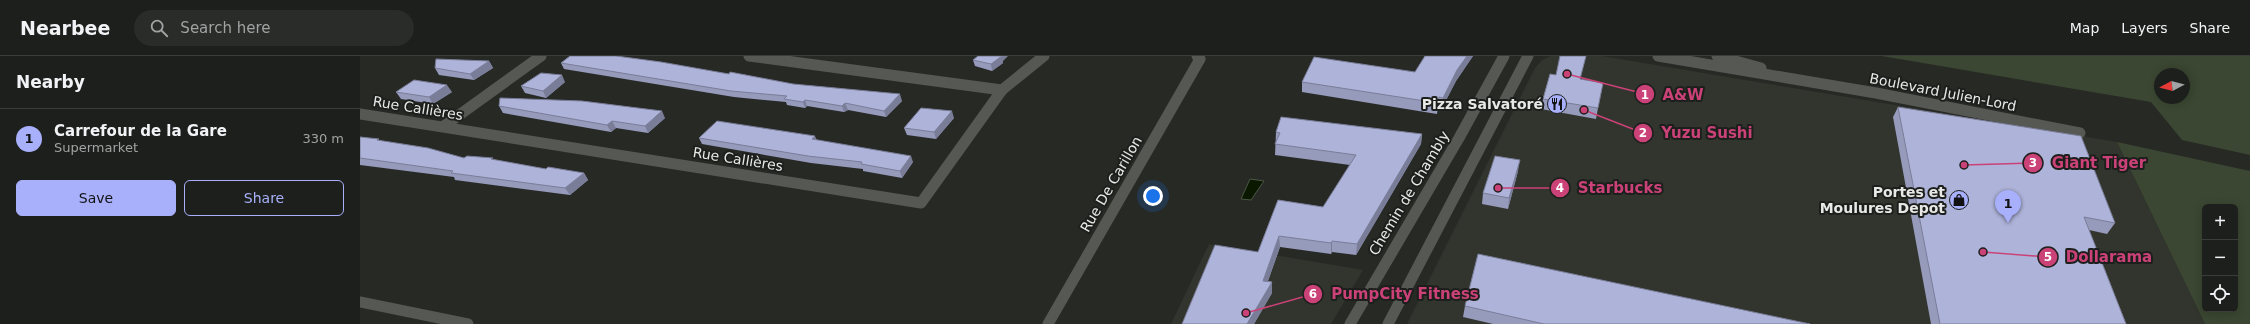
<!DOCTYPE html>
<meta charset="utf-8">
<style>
body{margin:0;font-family:"DejaVu Sans",sans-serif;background:#2a2c29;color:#f1f3f6}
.controls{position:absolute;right:12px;bottom:12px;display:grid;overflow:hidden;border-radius:6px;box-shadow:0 2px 10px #0003}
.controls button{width:36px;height:36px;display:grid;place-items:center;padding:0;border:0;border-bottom:1px solid #3b3d3b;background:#1d1f1c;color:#f1f3f6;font:20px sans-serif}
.compass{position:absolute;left:1794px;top:12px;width:36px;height:36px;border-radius:50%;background:#1d1f1c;box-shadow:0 2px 10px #0003;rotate:263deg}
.you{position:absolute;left:793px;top:140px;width:14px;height:14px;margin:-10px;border:3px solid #fff;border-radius:50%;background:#1a73e8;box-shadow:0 0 0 6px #1a73e833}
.badge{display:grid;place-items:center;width:26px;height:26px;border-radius:50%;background:#a8b0fc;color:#111;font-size:13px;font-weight:700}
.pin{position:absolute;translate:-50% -33px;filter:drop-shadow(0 1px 2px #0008)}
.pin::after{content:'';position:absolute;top:21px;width:14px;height:12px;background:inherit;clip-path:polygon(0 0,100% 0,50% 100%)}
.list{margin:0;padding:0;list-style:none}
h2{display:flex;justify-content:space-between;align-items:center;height:52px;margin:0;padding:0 16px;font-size:17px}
h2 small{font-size:13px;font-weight:400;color:#a0a2a3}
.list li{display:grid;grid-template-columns:26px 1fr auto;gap:12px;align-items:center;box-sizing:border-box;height:60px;padding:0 16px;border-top:1px solid #3b3d3b}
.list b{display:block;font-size:15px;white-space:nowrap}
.list p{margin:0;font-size:13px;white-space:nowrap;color:#a0a2a3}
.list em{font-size:13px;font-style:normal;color:#a0a2a3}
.actions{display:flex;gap:8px;padding:12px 16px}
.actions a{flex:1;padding:9px 0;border:1px solid #a8b0fc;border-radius:6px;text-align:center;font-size:14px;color:#a8b0fc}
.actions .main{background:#a8b0fc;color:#111}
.icon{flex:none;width:22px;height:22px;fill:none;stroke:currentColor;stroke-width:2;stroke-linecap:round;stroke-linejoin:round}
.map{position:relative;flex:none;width:1890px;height:268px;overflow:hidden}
header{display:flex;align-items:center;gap:24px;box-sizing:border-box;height:56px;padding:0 20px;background:#1d1f1c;border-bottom:1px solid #3b3d3b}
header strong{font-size:19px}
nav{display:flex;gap:22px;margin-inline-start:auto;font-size:14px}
.search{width:280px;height:36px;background:#2a2c29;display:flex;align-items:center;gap:10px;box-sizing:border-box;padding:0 14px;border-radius:22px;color:#a0a2a3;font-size:15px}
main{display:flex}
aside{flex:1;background:#1d1f1c}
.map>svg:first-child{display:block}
</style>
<header>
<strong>Nearbee</strong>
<div class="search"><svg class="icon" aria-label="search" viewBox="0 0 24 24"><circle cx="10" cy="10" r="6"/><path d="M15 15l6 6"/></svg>Search here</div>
<nav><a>Map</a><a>Layers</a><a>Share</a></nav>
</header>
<main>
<aside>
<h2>Nearby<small></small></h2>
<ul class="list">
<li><span class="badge">1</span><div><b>Carrefour de la Gare</b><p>Supermarket</p></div><em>330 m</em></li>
</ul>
<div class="actions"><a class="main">Save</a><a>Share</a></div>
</aside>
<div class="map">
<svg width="1890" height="268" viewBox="0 0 1890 268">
<rect width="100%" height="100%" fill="#272925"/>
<g fill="#31352d">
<path d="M 1191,0 L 1242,0 L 1757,86 L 1845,268 L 1047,268 L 1175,12 L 1182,4 Z"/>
<path d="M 849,188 L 1003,214 L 971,268 L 811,268 Z"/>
</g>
<g fill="#3b4732" fill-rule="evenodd">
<path d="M 1522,0 L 1890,0 L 1890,99 L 1822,84 L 1791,46 ZM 1800,18 L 1824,18 L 1824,42 L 1800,42 Z"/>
<path d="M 1757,86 L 1890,115 L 1890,268 L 1845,268 ZM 1845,151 L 1875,151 L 1875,253 L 1845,253 Z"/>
</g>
<path fill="#0a1800" stroke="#4d5745" d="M 890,123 L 904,125 L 891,144 L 881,143 Z"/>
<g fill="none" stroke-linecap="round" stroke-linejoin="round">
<g stroke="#565854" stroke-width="11">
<path d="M 389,0 L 642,34"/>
<path d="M 1298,0 L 1516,37 L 1720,77"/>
<path d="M 1357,0 L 1401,12"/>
<path d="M 0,58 L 561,147 L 642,34 L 684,0"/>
<path d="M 84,70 L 181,0"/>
<path d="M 0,246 L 108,268"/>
<path d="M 688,268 L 840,3 L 837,0"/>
</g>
<g stroke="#565854" stroke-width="11">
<path d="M 990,268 L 1099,82 L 1144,0"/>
<path d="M 1028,268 L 1168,0"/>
</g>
</g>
<g fill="#969abb">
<path d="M 1065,0 L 1113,0 L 1096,25 L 1082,52 L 1078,51 L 1077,58 L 942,36 L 942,26 L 1055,16 Z"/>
<path d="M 1226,0 L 1220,23 L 1238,52 L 1236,63 L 1181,53 L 1183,43 L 1196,19 Z"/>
<path d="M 613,4 L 643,5 L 643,7 L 632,15 L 615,10 Z"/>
<path d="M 129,5 L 133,12 L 114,24 L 79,19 L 75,12 Z"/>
<path d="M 201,7 L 369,18 L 542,45 L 526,61 L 488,54 L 484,56 L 447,50 L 445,52 L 427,49 L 426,46 L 374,41 L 204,13 Z"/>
<path d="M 205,26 L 186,42 L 165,37 L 161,30 Z"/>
<path d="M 36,36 L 92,36 L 73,48 L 41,43 Z"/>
<path d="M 139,50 L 305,62 L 288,77 L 256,72 L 251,76 L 143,57 Z"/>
<path d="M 1538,51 L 1755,167 L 1747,178 L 1729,174 L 1766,268 L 1571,268 L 1533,61 Z"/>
<path d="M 594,62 L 576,83 L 547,79 L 544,72 Z"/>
<path d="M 916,76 L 1062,78 L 1061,88 L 996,199 L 972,196 L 971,198 L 920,191 L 908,225 L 912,226 L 912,237 L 894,268 L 898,196 L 918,144 L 963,151 L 990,109 L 915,99 Z"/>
<path d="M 0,81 L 104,102 L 134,104 L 186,113 L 224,117 L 228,124 L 210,139 L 95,124 L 94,121 L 0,109 Z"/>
<path d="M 339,82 L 456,84 L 553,106 L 542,122 L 503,115 L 503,113 L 451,107 L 342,88 Z"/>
<path d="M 1158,115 L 1148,153 L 1122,148 L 1123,137 Z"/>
<path d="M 1105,250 L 1450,268 L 1133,268 L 1103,261 Z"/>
</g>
<g fill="#7a7d98">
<path d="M 641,0 L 648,0 L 643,5 L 643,7 L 632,15 L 631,8 Z"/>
<path d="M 1107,0 L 1113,0 L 1096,25 L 1082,52 L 1083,42 L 1097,14 Z"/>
<path d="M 129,5 L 133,12 L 114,24 L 110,18 Z"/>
<path d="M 202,19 L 205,26 L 186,42 L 183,35 Z"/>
<path d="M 87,29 L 92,36 L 73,48 L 69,41 Z"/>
<path d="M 540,38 L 542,45 L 526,61 L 524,55 Z"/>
<path d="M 445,44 L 447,50 L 445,52 L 443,46 Z"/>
<path d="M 485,47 L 488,54 L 484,56 L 482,50 Z"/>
<path d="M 302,55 L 305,62 L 288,77 L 285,70 Z"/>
<path d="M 592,55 L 594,62 L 576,83 L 574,76 Z"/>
<path d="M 252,65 L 256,72 L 251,76 L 247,69 Z"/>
<path d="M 1062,78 L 1061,88 L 996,199 L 997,188 Z"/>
<path d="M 455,80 L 458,87 L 452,83 Z"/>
<path d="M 551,100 L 553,106 L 542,122 L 540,115 Z"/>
<path d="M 1160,104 L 1158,115 L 1148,153 L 1149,142 Z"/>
<path d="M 224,117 L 228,124 L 210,139 L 205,132 Z"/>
<path d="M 919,180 L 920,191 L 904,236 L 903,225 Z"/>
<path d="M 972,185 L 972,196 L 971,198 L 971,187 Z"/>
<path d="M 912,226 L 912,237 L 894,268 L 887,268 Z"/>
</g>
<g fill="#aeb3d9" stroke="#7a7d98">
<path d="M 210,0 L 256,0 L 301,6 L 369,18 L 370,16 L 433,28 L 540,38 L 524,55 L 485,47 L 482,50 L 445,44 L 443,46 L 424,43 L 427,40 L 371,35 L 201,7 Z"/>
<path d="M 618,0 L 642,0 L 631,8 L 613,4 Z"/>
<path d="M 1065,0 L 1107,0 L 1097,14 L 1083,42 L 1079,41 L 1078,47 L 942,26 L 954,1 L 1055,16 Z"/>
<path d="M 1200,0 L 1226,0 L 1220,23 L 1243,27 L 1238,52 L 1183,43 L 1190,18 L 1196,19 Z"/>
<path d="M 76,3 L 129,5 L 110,18 L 75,12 Z"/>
<path d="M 181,17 L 202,19 L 183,35 L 161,30 Z"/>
<path d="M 54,24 L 87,29 L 69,41 L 36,36 Z"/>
<path d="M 140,42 L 222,45 L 302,55 L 285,70 L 252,65 L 247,69 L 139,50 Z"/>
<path d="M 1538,51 L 1721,80 L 1755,167 L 1724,161 L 1766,268 L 1580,268 Z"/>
<path d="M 561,52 L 592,55 L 574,76 L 544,72 Z"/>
<path d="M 921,61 L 1062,78 L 997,188 L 972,185 L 971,187 L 919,180 L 903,225 L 912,226 L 887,268 L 822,268 L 855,189 L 898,196 L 918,144 L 963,151 L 996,99 L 915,88 L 920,77 L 916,76 Z"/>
<path d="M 357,65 L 455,80 L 452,83 L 551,100 L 540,115 L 501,108 L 502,106 L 448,100 L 339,82 Z"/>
<path d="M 0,81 L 19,83 L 17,84 L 68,92 L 104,102 L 107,100 L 133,102 L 131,103 L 186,113 L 188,111 L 224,117 L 205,132 L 91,117 L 93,115 L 0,102 Z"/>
<path d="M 1135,100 L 1160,104 L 1149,142 L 1123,137 Z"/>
<path d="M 1118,198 L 1450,268 L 1184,268 L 1105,250 Z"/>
</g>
<defs>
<g id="restaurant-disc" transform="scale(1)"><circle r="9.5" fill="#a8b0fc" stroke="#1d1f1c"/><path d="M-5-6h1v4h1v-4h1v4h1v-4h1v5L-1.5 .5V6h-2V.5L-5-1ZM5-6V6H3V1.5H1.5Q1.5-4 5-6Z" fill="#111"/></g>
<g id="shop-disc" transform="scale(1)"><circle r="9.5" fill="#a8b0fc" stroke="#1d1f1c"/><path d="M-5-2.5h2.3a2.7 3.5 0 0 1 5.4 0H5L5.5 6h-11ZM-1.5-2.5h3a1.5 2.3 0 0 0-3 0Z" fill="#111"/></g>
</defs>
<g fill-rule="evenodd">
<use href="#restaurant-disc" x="1197" y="48"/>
<use href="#shop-disc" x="1599" y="144"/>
</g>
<g text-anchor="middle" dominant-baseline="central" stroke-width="4" stroke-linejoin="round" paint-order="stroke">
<g font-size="14" fill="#e8e9e7" stroke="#1d1f1c">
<text transform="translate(1583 36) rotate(11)">Boulevard Julien-Lord</text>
<text transform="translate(58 52) rotate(9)">Rue Callières</text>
<text transform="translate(378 103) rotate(9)">Rue Callières</text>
<text transform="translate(751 128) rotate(-60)">Rue De Carillon</text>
<text transform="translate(1049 137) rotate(-59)">Chemin de Chambly</text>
</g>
<g font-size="14" font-weight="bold" fill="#e8e9e7" stroke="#1d1f1c" text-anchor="end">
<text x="1183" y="48">Pizza Salvatoré</text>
<text x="1585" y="136">Portes et<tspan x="1585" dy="16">Moulures Depot</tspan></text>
</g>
</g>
<path fill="none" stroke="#ca4277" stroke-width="1.5" d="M1207 18L1285 38M1224 54L1283 77M1604 109L1673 107M1138 132L1200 132M1623 196L1688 201M886 257L953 238"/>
<g fill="#ca4277" stroke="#1d1f1c" stroke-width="1.5">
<circle cx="1207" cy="18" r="4"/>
<circle cx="1224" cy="54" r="4"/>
<circle cx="1604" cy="109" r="4"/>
<circle cx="1138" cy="132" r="4"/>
<circle cx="1623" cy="196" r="4"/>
<circle cx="886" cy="257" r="4"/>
<circle cx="1285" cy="38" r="10"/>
<circle cx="1283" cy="77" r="10"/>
<circle cx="1673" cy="107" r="10"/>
<circle cx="1200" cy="132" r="10"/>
<circle cx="1688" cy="201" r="10"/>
<circle cx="953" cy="238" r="10"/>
</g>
<g font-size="12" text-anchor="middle" font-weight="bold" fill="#fff">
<text x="1285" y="43">1</text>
<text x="1283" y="81">2</text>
<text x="1673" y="111">3</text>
<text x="1200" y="136">4</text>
<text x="1688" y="205">5</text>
<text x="953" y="242">6</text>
</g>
<g font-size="15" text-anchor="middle" font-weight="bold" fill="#ca4277" stroke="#1d1f1c" stroke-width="4" stroke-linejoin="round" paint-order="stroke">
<text x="1323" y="44">A&amp;W</text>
<text x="1347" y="82">Yuzu Sushi</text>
<text x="1739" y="112">Giant Tiger</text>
<text x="1260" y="137">Starbucks</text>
<text x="1749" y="206">Dollarama</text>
<text x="1045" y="243">PumpCity Fitness</text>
</g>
</svg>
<div class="controls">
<button>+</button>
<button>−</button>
<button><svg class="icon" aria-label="locate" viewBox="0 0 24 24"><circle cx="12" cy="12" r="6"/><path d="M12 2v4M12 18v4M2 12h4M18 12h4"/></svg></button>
</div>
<svg class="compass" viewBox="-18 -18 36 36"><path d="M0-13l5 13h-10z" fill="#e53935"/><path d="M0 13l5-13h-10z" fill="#a0a2a3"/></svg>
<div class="you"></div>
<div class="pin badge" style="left:1648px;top:167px">1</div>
</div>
</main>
